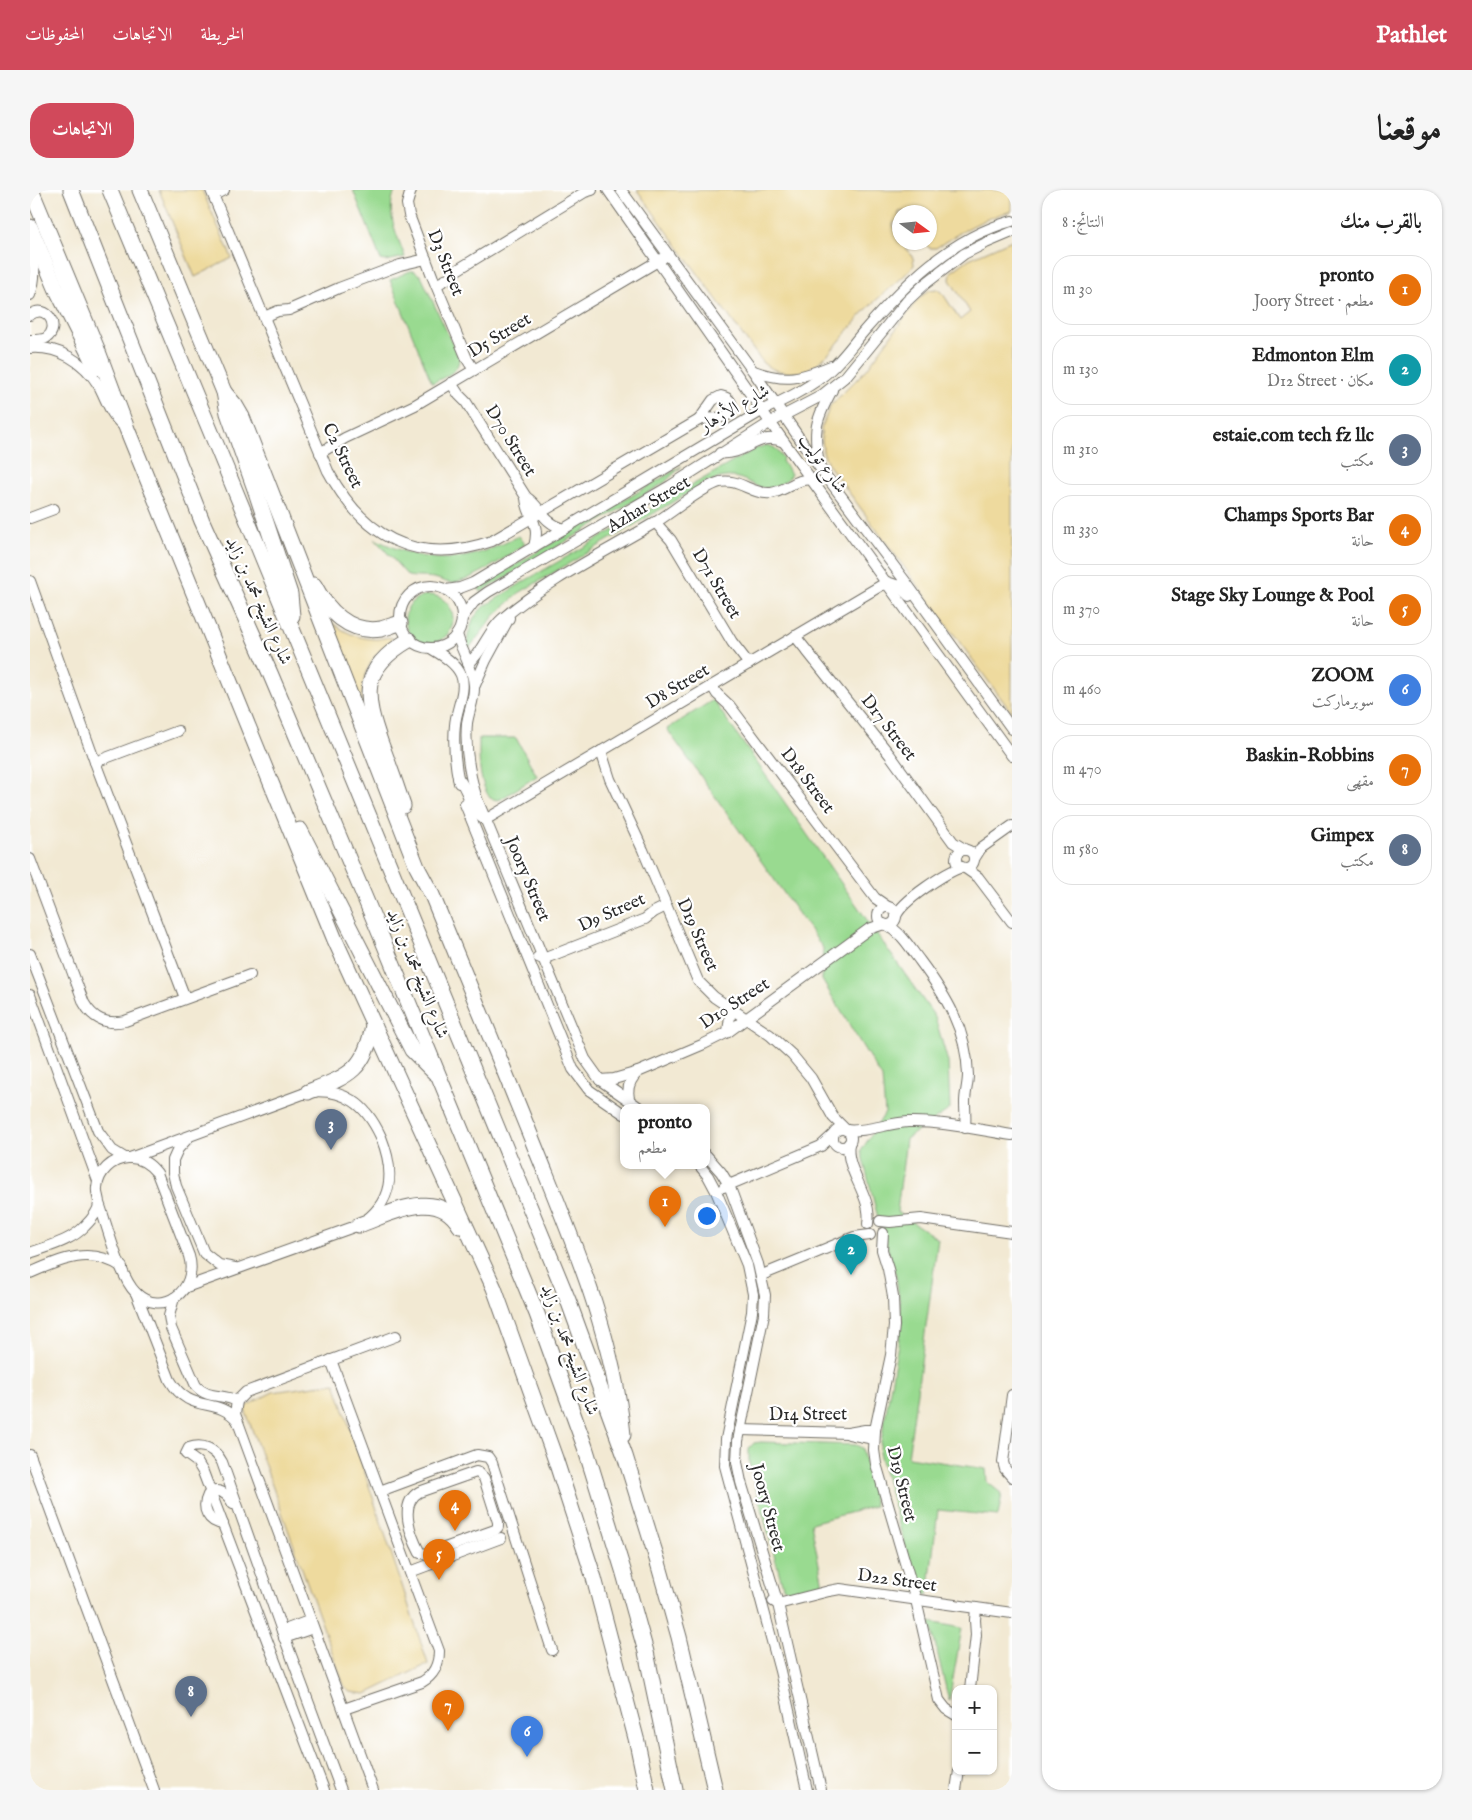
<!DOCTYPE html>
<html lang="ar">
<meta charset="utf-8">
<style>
body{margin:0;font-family:"IM FELL English",Amiri,serif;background:#f6f6f6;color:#222;direction:rtl}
.controls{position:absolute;right:15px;bottom:15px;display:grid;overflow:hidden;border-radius:10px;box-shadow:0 1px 4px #0004}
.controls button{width:45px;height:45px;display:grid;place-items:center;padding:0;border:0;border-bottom:1px solid #e0e0e0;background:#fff;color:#222;font:25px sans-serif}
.compass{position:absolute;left:862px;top:15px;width:45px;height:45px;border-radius:50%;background:#fff;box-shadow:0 1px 4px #0004;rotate:105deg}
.you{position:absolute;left:676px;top:1025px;width:18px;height:18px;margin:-12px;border:4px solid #fff;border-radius:50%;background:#1a73e8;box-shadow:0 0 0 8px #1a73e833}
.badge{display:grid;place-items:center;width:32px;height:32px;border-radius:50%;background:#d1495b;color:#fff;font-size:16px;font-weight:700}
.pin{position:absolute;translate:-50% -41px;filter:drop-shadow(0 1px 2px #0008)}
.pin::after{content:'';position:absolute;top:26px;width:18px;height:15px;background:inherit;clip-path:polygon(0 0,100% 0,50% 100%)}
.popup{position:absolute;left:590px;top:914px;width:90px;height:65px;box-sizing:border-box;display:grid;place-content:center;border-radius:10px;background:#fff;filter:drop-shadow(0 1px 4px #0005);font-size:16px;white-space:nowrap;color:#767676}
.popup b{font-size:19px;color:#222}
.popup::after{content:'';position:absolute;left:50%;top:100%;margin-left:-10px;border:10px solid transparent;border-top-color:#fff}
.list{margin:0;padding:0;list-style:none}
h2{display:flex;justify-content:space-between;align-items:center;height:65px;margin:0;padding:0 20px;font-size:21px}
h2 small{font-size:16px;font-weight:400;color:#767676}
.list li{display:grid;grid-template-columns:32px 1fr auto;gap:15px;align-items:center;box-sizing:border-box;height:70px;margin:0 10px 10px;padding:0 10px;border:1px solid #e0e0e0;border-radius:20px}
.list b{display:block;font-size:19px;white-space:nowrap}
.list p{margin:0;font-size:16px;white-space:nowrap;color:#767676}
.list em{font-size:16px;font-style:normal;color:#767676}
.map{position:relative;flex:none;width:982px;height:1600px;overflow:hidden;direction:ltr;border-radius:20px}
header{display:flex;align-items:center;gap:30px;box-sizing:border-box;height:70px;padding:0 25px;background:#d1495b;color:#fff}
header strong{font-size:24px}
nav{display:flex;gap:28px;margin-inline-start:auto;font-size:18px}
.intro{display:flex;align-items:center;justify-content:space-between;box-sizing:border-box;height:120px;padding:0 30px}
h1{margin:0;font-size:35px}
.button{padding:12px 22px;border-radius:20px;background:#d1495b;color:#fff;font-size:18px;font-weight:700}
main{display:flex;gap:30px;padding:0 30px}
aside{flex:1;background:#fff;border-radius:20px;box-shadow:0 1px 4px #0004}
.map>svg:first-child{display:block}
</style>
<header>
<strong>Pathlet</strong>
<nav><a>الخريطة</a><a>الاتجاهات</a><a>المحفوظات</a></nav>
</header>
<div class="intro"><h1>موقعنا</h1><a class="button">الاتجاهات</a></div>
<main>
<aside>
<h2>بالقرب منك<small>النتائج: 8</small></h2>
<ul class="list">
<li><span class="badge" style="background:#e8710a">1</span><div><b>pronto</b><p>مطعم · Joory Street</p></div><em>30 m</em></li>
<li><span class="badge" style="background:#0f9aa8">2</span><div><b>Edmonton Elm</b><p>مكان · D12 Street</p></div><em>130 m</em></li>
<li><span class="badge" style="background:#5c6f8a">3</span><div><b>estaie.com tech fz llc</b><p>مكتب</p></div><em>310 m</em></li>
<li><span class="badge" style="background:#e8710a">4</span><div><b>Champs Sports Bar</b><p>حانة</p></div><em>330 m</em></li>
<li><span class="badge" style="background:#e8710a">5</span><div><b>Stage Sky Lounge &amp; Pool</b><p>حانة</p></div><em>370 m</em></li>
<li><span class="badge" style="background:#3f7fe0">6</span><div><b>ZOOM</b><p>سوبرماركت</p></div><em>460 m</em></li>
<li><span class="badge" style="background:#e8710a">7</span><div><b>Baskin-Robbins</b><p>مقهى</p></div><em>470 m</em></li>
<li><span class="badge" style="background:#5c6f8a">8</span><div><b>Gimpex</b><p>مكتب</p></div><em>580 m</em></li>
</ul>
</aside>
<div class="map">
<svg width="982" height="1600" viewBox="0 0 982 1600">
<rect width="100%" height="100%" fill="#fff"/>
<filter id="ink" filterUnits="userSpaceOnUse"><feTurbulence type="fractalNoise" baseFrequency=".02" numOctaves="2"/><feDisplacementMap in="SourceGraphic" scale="10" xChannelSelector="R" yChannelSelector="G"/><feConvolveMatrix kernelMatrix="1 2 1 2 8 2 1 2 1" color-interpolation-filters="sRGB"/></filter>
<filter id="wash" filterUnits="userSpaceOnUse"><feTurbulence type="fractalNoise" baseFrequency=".0096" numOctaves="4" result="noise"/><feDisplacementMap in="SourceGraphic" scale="20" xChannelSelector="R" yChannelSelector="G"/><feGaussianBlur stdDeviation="1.12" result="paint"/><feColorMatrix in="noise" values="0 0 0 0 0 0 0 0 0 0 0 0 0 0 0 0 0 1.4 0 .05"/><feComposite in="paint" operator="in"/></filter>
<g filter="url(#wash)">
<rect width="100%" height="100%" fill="#f2e9d3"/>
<g fill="#99da90" stroke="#62825e">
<path d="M 323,0 L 366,0 C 354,20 368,47 375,67 L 356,71 L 351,70 Z"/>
<path d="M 380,81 L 384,81 L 391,86 L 429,168 C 429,183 414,187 402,193 L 360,90 Z"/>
<path d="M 738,255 L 745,258 L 753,268 L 752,271 L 761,284 C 759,289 755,291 750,294 C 729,306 721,288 702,287 C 692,286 684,290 675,293 L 489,403 L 464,426 L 440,457 L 437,457 L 438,445 L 443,429 L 451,419 L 458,414 L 498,389 L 727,258 Z"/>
<path d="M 652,276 L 634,293 L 451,402 L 448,397 Z"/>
<path d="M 489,346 L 495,354 C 480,365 442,391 423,393 C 418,393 413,391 408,389 C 398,386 388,388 378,386 L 345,349 C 401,377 435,374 489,346 Z"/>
<circle cx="399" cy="429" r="24"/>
<path d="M 683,510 L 905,827 L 918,872 L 920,919 L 876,949 L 867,1022 L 908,1049 L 878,1267 L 956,1279 L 957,1292 L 972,1304 L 968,1326 L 908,1320 L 898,1405 L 888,1403 L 849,1263 L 872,1131 L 866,1086 L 847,1024 L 831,961 L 855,923 L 852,888 L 792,790 L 793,758 L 637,539 Z"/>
<path d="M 449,548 L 486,548 L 507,586 L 471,609 L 467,610 L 460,608 C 448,591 449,567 449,548 Z"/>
<path d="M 731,1252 L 826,1255 L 832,1258 L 845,1316 L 781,1333 L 793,1395 L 767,1405 L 753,1397 L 719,1273 L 719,1258 L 724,1253 Z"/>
<path d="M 900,1432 L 932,1438 L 919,1511 Z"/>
</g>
<g fill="#eeda9e" stroke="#8c8264">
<path d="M 129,0 L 172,0 L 202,68 L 165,87 Z"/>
<path d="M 607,0 L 982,0 L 982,21 C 953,28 930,42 906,58 L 899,58 L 895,53 L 899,52 L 899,22 L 869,22 L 869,29 L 863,34 L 869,52 L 872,53 L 883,68 L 884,75 C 870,92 851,104 836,120 C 819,137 806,159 787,174 C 771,186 747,185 733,173 Z"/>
<path d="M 982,50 L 982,523 L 798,274 L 793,262 L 791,239 L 800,216 L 837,179 L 887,110 L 899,100 L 907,99 L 913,104 L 930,130 L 940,122 L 920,90 L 921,82 L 939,69 Z"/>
<path d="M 299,431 C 313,441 326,448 343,449 C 350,450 356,446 362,448 L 363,451 C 359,457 352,458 348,463 C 334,478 331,500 332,520 Z"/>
<path d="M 305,1193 L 398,1474 L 336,1504 L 320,1502 L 315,1498 L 214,1217 L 243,1202 Z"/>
</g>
</g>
<g filter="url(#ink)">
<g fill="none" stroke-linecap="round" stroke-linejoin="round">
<g stroke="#716e66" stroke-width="12">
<g id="minor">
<path d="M 181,0 L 298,281 C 334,348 388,377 462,351 L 669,230"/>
<path d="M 381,0 L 377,14 L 379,25 L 403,88 L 437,169 L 444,180"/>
<path d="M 578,0 L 754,252 L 982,566"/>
<path d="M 591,0 L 723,181 L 790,278 L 875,391 L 982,539"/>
<path d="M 184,5 L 194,0"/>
<path d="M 0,55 C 5,71 6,89 0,105"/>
<path d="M 406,95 L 417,89 L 427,80 L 555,2 L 562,0"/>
<path d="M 0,125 C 18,112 31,139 16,148 C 12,150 5,150 0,150"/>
<path d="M 234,127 L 248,121 L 259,120 L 309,98 L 370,75 L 396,69"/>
<path d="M 0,158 C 28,156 54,171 69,196 C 77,211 81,227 96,238"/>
<path d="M 724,181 C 756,193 771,188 801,176"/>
<path d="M 421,193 L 429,205 L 436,212 L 496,307 C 512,317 511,332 534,339"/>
<path d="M 691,206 C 695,207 699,208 701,213 C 708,231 679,227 669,230 L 683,210 Z"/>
<path d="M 290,263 L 315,248 L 385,215 L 633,68"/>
<path d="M 690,263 C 716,266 728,240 754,252"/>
<path d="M 789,274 C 783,240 785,231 802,200"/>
<path d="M 496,307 C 497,328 511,331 504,357"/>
<path d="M 0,328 L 24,319"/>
<path d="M 625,332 L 641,350 L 702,452 L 719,474"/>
<path d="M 0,391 L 65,572 L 155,808"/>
<circle cx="401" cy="427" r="31"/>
<path d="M 416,400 L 430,398 L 443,393 L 733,220 C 754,210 775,200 793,186 C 809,174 821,156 834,141 C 875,94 920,48 982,31"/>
<path d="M 432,428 L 444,412 L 458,402 L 640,296 L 741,232 L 791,206 L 816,186 L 877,111 L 895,94 L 934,64 L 956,53 L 982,42"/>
<path d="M 427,444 C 431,461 443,477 444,495 C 445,508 439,520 437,533 C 435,558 439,584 447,609 L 555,869 L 570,890 L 610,918"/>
<path d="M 765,446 L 860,565 L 923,652 L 936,660"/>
<path d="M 402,459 C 412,465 426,473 431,485 C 437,500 426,519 425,535 C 423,554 425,574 429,593"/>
<path d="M 438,474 C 453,462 458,441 472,429 C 519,389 574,363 626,332 C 642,322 674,296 690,292 C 709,288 722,305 741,303 C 757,301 766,287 783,290"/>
<path d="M 445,495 L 456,470 L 479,428"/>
<path d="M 682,496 L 687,504 L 700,516 L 845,708 L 858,717"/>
<path d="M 571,561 L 580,589 L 613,660 L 668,791 L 684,807 L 740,845 L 762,865 L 781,888 L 803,927 L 815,939"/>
<path d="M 65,572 L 148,541"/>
<path d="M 428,588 C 440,601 439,621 455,630 L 857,392 L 869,396 L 879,406"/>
<path d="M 435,614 L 543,879 L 559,900 L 594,924"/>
<circle cx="935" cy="669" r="9"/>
<path d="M 0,669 L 54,813 C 63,829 76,835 95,831 L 220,785"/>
<path d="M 944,669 L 951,658 L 982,636"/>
<path d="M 935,678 L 948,687 L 982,732"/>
<circle cx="857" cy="726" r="9"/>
<path d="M 866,726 C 872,711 916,682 932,677"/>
<path d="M 857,735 C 872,743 880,758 890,771 C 916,806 937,840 938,885 C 938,894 935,903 935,912 C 935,921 936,929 935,938"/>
<path d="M 0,764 L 68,941 L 82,960 L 95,968"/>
<path d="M 508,767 L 513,769 L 615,729 L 624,722 L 636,716"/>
<path d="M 0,805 L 68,991"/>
<path d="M 697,816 L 700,826 L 698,842"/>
<path d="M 570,890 L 584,889 L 608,882"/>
<path d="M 600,912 C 596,900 599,890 608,882 L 674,854 L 698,842 L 839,739 L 854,734"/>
<circle cx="812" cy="948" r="9"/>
<path d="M 816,940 C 834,943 858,933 878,932 C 912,931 948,940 982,945"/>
<path d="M 158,948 L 148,959 L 143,970 L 143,983 L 146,996 L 174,1063 L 189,1075 L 205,1078"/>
<path d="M 819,953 C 814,981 843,1005 838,1034"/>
<path d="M 676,965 L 691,982 L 699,995 L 728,1074 L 735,1105 L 734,1124 L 708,1251 L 707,1272 L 711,1292 L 748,1414 L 791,1600"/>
<path d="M 100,968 L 278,902 C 294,900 309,902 323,911 C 336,919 344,932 351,947 C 365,982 364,1013 329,1035 L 156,1097"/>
<path d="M 670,976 L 678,986 L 686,1001 L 717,1075 L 723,1104 L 722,1122 L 696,1249 L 695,1276 L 750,1481 L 777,1600"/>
<path d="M 694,997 L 791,956 L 803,945"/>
<path d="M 850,1031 L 860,1032 L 891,1029 L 982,1042"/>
<path d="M 853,1043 L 852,1060 L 858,1079 L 863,1107 L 864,1136 L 861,1165 L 845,1240 L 844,1260 L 846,1274 L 886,1410 L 909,1510 L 916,1519 L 926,1525"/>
<path d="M 0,1063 C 19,1056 41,1051 55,1036 C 60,1031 69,1021 69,1013 C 69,1008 66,1003 67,998 C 68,982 82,969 98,968 C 110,967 120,974 127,983 L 159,1066 C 169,1100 132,1128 106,1103 C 90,1088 77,1035 69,1013"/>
<path d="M 0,1083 C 32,1069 60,1056 92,1077"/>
<path d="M 732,1085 L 824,1047 L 840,1045"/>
<path d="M 106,1103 L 140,1190 C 160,1225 186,1206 207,1230"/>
<path d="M 144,1108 L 139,1126 L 141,1138 L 166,1196 C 179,1210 192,1203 207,1211"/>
<path d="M 301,1170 L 409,1461 C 409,1475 404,1485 392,1492 L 314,1519"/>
<path d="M 982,1205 L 973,1272 L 975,1279 L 982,1287"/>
<path d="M 710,1240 L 818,1243 L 835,1240 L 845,1240"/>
<path d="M 819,1244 L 844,1249"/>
<path d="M 0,1265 L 124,1600"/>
<path d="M 446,1282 L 449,1283 L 454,1288 L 468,1332 L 468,1337 L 465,1340 L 398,1364 L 390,1363 C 381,1346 368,1314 389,1302 Z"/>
<path d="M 350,1301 L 447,1265 L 458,1267 L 462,1273 L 522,1460"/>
<path d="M 193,1334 C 178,1332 171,1319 178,1305 C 188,1296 198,1304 203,1314"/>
<path d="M 380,1382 L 471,1348"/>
<path d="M 743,1411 L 748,1414 L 799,1401 L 810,1399 L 982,1423"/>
<path d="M 252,1441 L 281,1430"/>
<path d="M 254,1448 L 283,1438"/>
<path d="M 940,1499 L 946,1445 L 945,1430 L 946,1418"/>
<path d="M 294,1600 L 173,1282 L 167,1272 L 156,1264 L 159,1258 C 173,1253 185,1259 192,1272 L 252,1441 L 311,1600"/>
<path d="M 343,1600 L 205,1224 L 207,1211 L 216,1202 L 366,1146"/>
<path d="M 926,1600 L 929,1581"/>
</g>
</g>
<g stroke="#716e66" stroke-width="17">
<g id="highway">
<path d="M 1,0 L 67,159 L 97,239 L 305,750 L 464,1098 L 525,1268 L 564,1388 L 607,1552 L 617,1600"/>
<path d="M 41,0 L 172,331 L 240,483 L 351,746 L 507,1124 L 555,1257 L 593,1380 L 616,1462 L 645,1600"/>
<path d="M 80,0 L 188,259 L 538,1110 L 595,1266 L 627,1369 L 649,1447 L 685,1600"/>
<path d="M 110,0 L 194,202 L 198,223 L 225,299 L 260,404 L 262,426"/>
<path d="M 0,37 L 26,98 L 66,178"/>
<path d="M 194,202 L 205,215 L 212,227 L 387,677 L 402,705 C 439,795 476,884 512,974 C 547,1061 584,1150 593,1245"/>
<path d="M 284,395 C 297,420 319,444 351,439 C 357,437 364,435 370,433"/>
<path d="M 373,616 C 366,595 359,575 351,554 C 334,506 329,479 379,450"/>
<path d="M 270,640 L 382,860 L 405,883"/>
<path d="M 278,902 C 318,886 335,881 343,835"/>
<path d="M 329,1035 C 360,1024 408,996 430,1036"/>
</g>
</g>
<use href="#minor" stroke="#fff" stroke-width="10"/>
<use href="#highway" stroke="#fff" stroke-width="15"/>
</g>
</g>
<g text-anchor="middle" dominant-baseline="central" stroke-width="4.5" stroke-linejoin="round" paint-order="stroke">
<g font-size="18" fill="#2b2b2b" stroke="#fff">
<text transform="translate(415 73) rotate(68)">D3 Street</text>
<text transform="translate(470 146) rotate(-31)">D5 Street</text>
<text transform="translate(705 219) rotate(-30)">شارع الأزهار</text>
<text transform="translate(480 251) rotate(58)">D70 Street</text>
<text transform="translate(312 266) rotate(64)">C2 Street</text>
<text transform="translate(792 274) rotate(54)">شارع توليب</text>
<text transform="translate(619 315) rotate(-31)">Azhar Street</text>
<text transform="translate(686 394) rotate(59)">D71 Street</text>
<text transform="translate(228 411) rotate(66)">شارع الشيخ محمد بن زايد</text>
<text transform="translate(648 497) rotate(-31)">D8 Street</text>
<text transform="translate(858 538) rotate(52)">D17 Street</text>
<text transform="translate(777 591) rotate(53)">D18 Street</text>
<text transform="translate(497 689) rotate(67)">Joory Street</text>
<text transform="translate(582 723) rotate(-24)">D9 Street</text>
<text transform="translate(667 745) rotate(66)">D19 Street</text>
<text transform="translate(387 784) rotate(68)">شارع الشيخ محمد بن زايد</text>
<text transform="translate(705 814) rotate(-33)">D10 Street</text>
<text transform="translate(539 1160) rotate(70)">شارع الشيخ محمد بن زايد</text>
<text x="778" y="1225">D14 Street</text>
<text transform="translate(871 1294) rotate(76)">D19 Street</text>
<text transform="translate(737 1318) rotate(75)">Joory Street</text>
<text transform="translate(867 1391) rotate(8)">D22 Street</text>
</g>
</g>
</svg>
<div class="controls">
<button>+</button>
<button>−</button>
</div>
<svg class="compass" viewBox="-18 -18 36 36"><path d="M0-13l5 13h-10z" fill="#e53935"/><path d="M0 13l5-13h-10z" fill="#767676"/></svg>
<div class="you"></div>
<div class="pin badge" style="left:635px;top:1037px;background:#e8710a">1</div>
<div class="popup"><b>pronto</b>مطعم</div>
<div class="pin badge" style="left:821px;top:1085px;background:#0f9aa8">2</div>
<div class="pin badge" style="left:301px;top:960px;background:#5c6f8a">3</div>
<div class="pin badge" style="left:425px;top:1341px;background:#e8710a">4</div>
<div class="pin badge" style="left:409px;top:1390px;background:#e8710a">5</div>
<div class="pin badge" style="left:497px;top:1567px;background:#3f7fe0">6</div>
<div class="pin badge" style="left:418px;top:1541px;background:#e8710a">7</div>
<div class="pin badge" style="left:161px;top:1527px;background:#5c6f8a">8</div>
</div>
</main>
